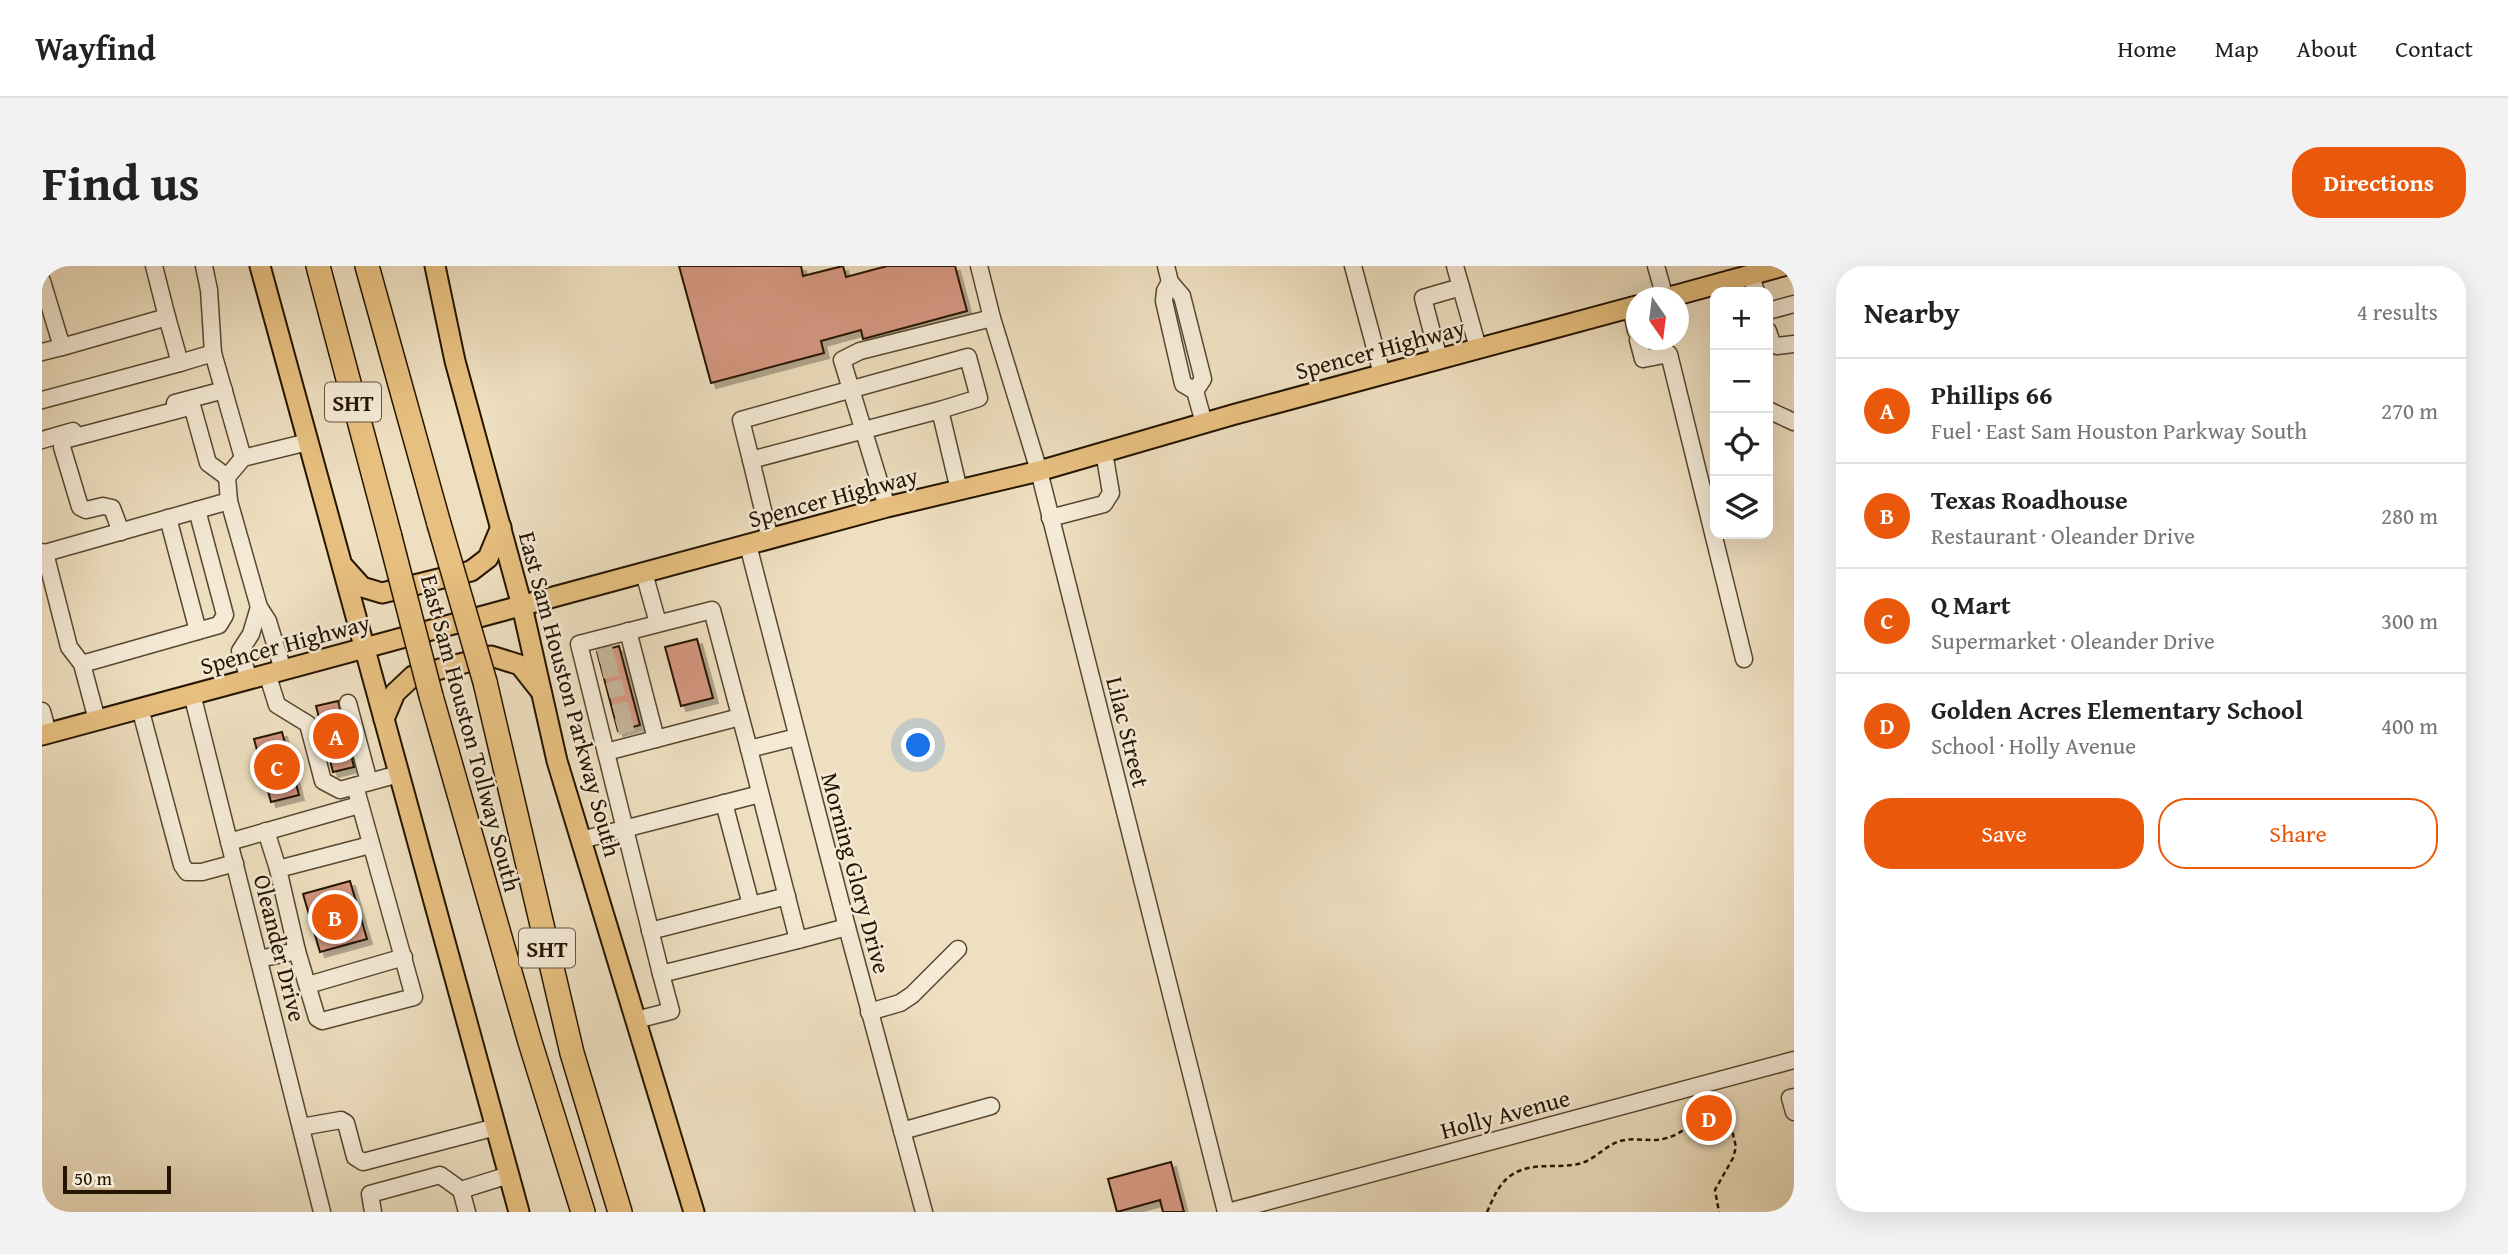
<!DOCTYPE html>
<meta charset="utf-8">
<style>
body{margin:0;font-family:"Gentium Book Plus",serif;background:#f2f2f2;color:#222}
.controls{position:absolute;right:21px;top:21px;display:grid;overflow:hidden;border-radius:14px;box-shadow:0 7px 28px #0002}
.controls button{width:63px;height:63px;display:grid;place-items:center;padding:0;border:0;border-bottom:2px solid #e0e0e0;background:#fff;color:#222;font:35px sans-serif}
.compass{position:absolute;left:1584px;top:21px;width:63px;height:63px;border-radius:50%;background:#fff;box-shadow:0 7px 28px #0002;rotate:166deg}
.scale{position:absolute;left:21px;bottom:18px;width:108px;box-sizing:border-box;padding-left:7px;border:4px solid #251400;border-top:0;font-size:19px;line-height:24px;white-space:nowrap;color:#251400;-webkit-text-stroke:5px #f4ead6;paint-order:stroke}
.you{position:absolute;left:877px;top:480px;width:24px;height:24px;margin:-18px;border:5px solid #fff;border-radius:50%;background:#1a73e8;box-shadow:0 0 0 10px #1a73e833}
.badge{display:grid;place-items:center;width:46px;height:46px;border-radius:50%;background:#ea580c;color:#fff;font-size:23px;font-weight:700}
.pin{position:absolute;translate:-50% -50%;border:4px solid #fff;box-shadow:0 2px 7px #0006}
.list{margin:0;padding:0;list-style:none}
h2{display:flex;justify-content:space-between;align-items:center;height:91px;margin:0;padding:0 28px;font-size:30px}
h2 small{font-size:23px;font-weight:400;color:#767676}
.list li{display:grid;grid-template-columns:46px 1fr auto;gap:21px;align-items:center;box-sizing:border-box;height:105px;padding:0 28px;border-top:2px solid #e0e0e0}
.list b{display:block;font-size:26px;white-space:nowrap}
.list p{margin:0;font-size:23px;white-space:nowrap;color:#767676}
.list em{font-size:23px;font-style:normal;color:#767676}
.actions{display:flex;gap:14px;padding:21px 28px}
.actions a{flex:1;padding:16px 0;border:2px solid #ea580c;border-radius:28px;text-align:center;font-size:24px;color:#ea580c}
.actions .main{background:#ea580c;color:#fff}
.icon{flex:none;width:38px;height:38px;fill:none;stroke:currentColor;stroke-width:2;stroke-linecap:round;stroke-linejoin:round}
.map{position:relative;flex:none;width:1752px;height:946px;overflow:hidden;border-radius:28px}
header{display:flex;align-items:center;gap:42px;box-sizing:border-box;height:98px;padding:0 35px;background:#fff;border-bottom:2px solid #e0e0e0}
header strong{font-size:33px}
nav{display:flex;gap:38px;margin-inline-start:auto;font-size:24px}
.intro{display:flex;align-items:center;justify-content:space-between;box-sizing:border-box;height:168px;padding:0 42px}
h1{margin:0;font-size:49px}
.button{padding:18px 32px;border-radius:28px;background:#ea580c;color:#fff;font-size:24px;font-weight:700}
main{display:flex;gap:42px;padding:0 42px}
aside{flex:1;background:#fff;border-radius:28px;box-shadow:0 7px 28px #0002}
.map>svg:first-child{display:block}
</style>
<header>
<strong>Wayfind</strong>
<nav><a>Home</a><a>Map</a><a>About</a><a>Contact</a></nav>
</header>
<div class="intro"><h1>Find us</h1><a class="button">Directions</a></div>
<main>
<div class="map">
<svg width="1752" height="946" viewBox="0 0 1752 946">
<defs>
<filter id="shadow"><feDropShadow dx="5" dy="5" stdDeviation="0" flood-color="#0004"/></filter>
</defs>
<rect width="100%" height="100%" fill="#eedfc0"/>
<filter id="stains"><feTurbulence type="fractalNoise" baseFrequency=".00286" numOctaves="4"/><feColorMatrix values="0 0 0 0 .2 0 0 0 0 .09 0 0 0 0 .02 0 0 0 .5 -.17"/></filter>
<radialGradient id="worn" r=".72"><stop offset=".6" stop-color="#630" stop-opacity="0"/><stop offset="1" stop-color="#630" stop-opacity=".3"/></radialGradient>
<g fill="#d59882" stroke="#251400" stroke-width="2" filter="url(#shadow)">
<path d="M 637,0 L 759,0 L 761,10 L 801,0 L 804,11 L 845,0 L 913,0 L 925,45 L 821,73 L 819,64 L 779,75 L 782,87 L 669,117 Z"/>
<path d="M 655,373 L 671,432 L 639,440 L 623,381 Z"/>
<path d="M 577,380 L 598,459 L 576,465 L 555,386 Z"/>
<path d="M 296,435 L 312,501 L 291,506 L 274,440 Z"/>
<path d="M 240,466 L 257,529 L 229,536 L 212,473 Z"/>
<path d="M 308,615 L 325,673 L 278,686 L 261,628 Z"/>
<path d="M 1129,896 L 1142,946 L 1121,946 L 1118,934 L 1075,946 L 1066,913 Z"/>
</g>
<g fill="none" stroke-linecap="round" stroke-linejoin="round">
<g stroke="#c6b69a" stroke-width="16" stroke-dasharray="16 8" stroke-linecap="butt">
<path d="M 556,390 L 579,384"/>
<path d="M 560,405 L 583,400"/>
<path d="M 566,425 L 588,419"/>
<path d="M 572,447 L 594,441"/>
<path d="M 575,461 L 597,455"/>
</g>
<g stroke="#574730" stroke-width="19">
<g id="minor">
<path d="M 162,0 L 167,24 L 171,87 L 201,192"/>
<path d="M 937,0 L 950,52 L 997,205 L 1184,946"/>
<path d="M 1124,0 L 1128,16 L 1140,30 L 1161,113 L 1153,125"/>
<path d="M 1311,0 L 1340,108"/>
<path d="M 1413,0 L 1436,82"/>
<path d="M 1614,0 L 1623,32"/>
<path d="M 1709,9 L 1714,26"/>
<path d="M 0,15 L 20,81 L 125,51 L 112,0"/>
<path d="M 1128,16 L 1123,25 L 1122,35 L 1141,118 L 1153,125 L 1162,157"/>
<path d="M 1589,41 L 1594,65"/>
<path d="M 1726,45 L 1752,38"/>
<path d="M 1726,65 L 1730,77 L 1735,80 L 1752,78"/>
<path d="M 1596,74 L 1601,93 L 1627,88 L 1702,393"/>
<path d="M 0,86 L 20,81"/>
<path d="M 1397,93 L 1381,32 L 1419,21"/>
<path d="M 138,97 L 171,87"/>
<path d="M 0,134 L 138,97 L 125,51"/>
<path d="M 133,137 L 182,124"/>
<path d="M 1726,144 L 1752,156"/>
<path d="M 0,174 L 31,165"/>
<path d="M 709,194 L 699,154 L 926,91 L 937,132 L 898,144"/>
<path d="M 845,241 L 800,94 L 818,85 L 950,52"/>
<path d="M 126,252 L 156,365"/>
<path d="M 1008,252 L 1062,238 L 1069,227 L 1062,186"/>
<path d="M 79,266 L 70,242 L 61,240 L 44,244 L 38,241 L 20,181 L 22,174 L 147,141 L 151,143 L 166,197 L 185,211"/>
<path d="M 728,273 L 709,194 L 898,144 L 917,224"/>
<path d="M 706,279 L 805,661 L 882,946"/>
<path d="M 0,286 L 3,287 L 27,381 L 40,398 L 55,454"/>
<path d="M 3,287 L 187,235"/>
<path d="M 602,307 L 616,357"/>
<path d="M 586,365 L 614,473"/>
<path d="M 40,398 L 177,359 L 183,349 L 155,244"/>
<path d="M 241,404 L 226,355 L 217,341 L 187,235 L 185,211 L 201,192 L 266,176"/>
<path d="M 225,407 L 235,439 L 266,458 L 281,515 L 298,524 L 357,508"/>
<path d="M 207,413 L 198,385 L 209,368 L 217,341"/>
<path d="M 150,428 L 280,946"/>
<path d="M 306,437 L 327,516"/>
<path d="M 98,442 L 140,599 L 145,606 L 160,606 L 193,597"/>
<path d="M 0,445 L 6,467"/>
<path d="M 755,471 L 707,483 L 756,674 L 805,661"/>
<path d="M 564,486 L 698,451"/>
<path d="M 682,537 L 709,639"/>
<path d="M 224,565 L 236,603"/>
<path d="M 539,574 L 718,528"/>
<path d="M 187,576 L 317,539"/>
<path d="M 608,665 L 745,630"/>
<path d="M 255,685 L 236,603 L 328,579"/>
<path d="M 217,693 L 255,685 L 275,752 L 280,755 L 372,731 L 313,520"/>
<path d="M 619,708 L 537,378 L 670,344 L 707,483"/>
<path d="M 266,719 L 362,691"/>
<path d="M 827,746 L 858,737 L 870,729 L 916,683"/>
<path d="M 594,754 L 629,745 L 619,708 L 756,674"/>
<path d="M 1752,831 L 1748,832 L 1752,846"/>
<path d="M 259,861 L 299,854 L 304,857 L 313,891 L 321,896 L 454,861"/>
<path d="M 860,865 L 949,840"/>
<path d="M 331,946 L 328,928 L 398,909 L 419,924"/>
<path d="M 425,946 L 419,924 L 467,909"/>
<path d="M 1186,946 L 1752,794"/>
</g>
</g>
<g stroke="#251400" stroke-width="23">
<g id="major">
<path d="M 218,0 L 477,946"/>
<path d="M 393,0 L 413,95 L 480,340 L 515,495 L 652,946"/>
<path d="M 1624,32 L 1741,0"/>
<path d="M 302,301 L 320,321 L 340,327 L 429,305 L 446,292 L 459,261"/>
<path d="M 342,453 L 353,427 L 371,410 L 449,390 L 478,399 L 497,423"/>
<path d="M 0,469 L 845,241 L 997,205 L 1190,149 L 1594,40"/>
</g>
</g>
<g stroke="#251400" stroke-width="26">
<g id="highway">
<path d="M 276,0 L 348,271"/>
<path d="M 325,0 L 397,258"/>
<path d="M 443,416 L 530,787 L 578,946"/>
<path d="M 389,430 L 488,776 L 541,946"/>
</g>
</g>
<path stroke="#251400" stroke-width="2.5" stroke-dasharray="5 3.5" stroke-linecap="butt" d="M 1445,946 C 1451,933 1456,919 1468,910 C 1489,895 1513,903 1536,898 C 1552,895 1562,880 1578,875 C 1592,871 1607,876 1621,873 C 1651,867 1654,839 1688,856 L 1694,881 L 1691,892 L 1673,924 L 1677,946"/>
<use href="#minor" stroke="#f4ead6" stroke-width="16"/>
<use href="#major" stroke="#e7c080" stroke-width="19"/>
<use href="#highway" stroke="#e7c080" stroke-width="23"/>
<g stroke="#251400" stroke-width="26" stroke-linecap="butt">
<g id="highway-bridge">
<path d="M 397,258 L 443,416"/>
<path d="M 348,271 L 389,430"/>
</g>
</g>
<use href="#highway-bridge" stroke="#e7c080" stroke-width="23"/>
</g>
<g text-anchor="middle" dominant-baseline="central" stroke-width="5" stroke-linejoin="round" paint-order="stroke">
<g fill="#f4ead6" stroke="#635440" stroke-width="2">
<rect x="283" y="116.5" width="56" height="39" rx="5"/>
<rect x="477" y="662.5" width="56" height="39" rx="5"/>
</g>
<g font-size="23" font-weight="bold" fill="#251400">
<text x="311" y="136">SHT</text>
<text x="505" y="682">SHT</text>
</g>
<g font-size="24" fill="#251400" stroke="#f4ead6">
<text transform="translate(1338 83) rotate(-15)">Spencer Highway</text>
<text transform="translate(791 231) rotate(-15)">Spencer Highway</text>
<text transform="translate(243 378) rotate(-15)">Spencer Highway</text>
<text transform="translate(528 428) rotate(75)">East Sam Houston Parkway South</text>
<text transform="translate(1086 466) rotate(76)">Lilac Street</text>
<text transform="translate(429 467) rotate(75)">East Sam Houston Tollway South</text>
<text transform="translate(814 607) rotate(75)">Morning Glory Drive</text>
<text transform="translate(238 682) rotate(76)">Oleander Drive</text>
<text transform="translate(1463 848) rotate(-15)">Holly Avenue</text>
</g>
</g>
<rect width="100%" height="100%" filter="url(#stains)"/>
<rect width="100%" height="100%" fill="url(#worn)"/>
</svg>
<div class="controls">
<button>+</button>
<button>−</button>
<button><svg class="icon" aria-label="locate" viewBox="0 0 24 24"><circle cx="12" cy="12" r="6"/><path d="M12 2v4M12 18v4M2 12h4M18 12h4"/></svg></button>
<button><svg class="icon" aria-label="layers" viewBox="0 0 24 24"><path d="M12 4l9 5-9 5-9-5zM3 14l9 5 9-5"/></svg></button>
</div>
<svg class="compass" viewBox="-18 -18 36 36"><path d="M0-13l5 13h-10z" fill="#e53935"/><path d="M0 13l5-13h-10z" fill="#767676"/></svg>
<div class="scale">50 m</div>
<div class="you"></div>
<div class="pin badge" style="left:294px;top:470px">A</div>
<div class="pin badge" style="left:293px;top:651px">B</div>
<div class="pin badge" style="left:235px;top:501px">C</div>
<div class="pin badge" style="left:1667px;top:852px">D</div>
</div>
<aside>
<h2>Nearby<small>4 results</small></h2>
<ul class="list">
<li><span class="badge">A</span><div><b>Phillips 66</b><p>Fuel · East Sam Houston Parkway South</p></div><em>270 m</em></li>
<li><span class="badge">B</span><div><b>Texas Roadhouse</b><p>Restaurant · Oleander Drive</p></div><em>280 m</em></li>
<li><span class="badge">C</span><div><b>Q Mart</b><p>Supermarket · Oleander Drive</p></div><em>300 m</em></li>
<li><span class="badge">D</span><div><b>Golden Acres Elementary School</b><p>School · Holly Avenue</p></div><em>400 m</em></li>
</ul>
<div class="actions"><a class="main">Save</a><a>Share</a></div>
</aside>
</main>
